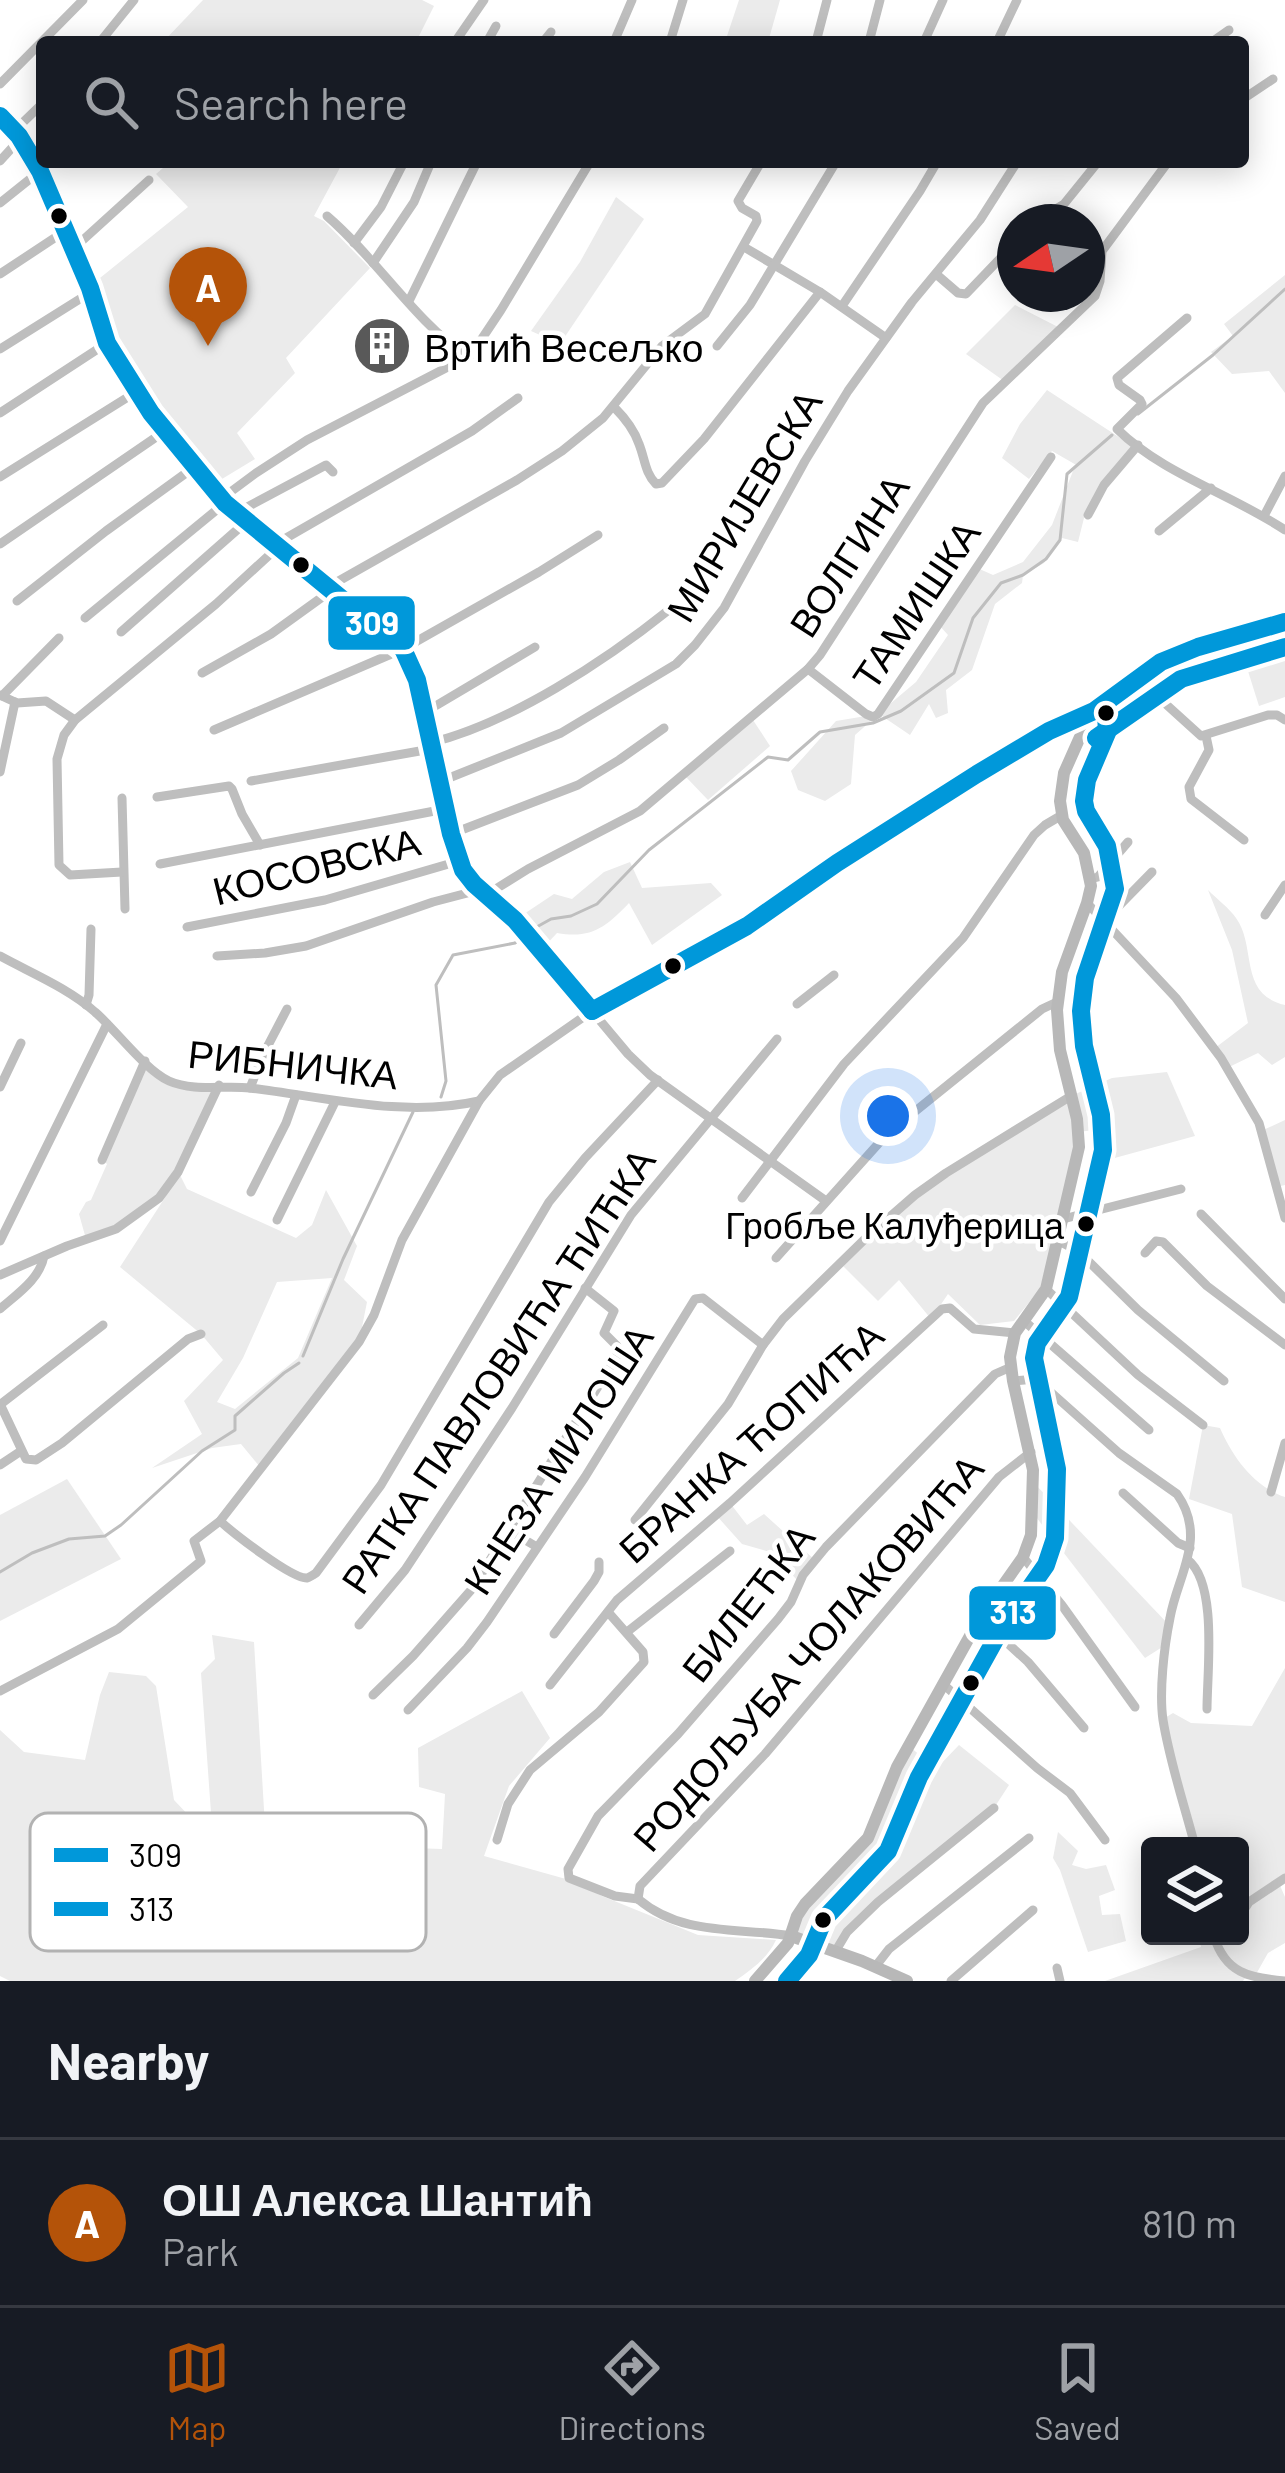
<!DOCTYPE html>
<meta charset="utf-8">
<style>
body{margin:0;font-family:Barlow,sans-serif;background:#242831;color:#f1f3f6}
.controls{position:absolute;right:36px;bottom:36px;display:grid;overflow:hidden;border-radius:12px;box-shadow:0 6px 30px #0003}
.controls button{width:108px;height:108px;display:grid;place-items:center;padding:0;border:0;border-bottom:3px solid #363941;background:#171b24;color:#f1f3f6;font:60px sans-serif}
.compass{position:absolute;left:997px;top:204px;width:108px;height:108px;border-radius:50%;background:#171b24;box-shadow:0 6px 30px #0003;rotate:257deg}
.you{position:absolute;left:888px;top:1116px;width:42px;height:42px;margin:-30px;border:9px solid #fff;border-radius:50%;background:#1a73e8;box-shadow:0 0 0 18px #1a73e833}
.badge{display:grid;place-items:center;width:78px;height:78px;border-radius:50%;background:#b45309;color:#fff;font-size:39px;font-weight:700}
.pin{position:absolute;translate:-50% -99px;filter:drop-shadow(0 3px 6px #0008)}
.pin::after{content:'';position:absolute;top:63px;width:42px;height:36px;background:inherit;clip-path:polygon(0 0,100% 0,50% 100%)}
.list{margin:0;padding:0;list-style:none}
h2{display:flex;justify-content:space-between;align-items:center;height:156px;margin:0;padding:0 48px;font-size:51px}
h2 small{font-size:39px;font-weight:400;color:#9ea1a6}
.list li{display:grid;grid-template-columns:78px 1fr auto;gap:36px;align-items:center;box-sizing:border-box;height:168px;padding:0 48px;border-top:3px solid #363941}
.list b{display:block;font-size:45px;white-space:nowrap}
.list p{margin:0;font-size:39px;white-space:nowrap;color:#9ea1a6}
.list em{font-size:39px;font-style:normal;color:#9ea1a6}
.icon{flex:none;width:66px;height:66px;fill:none;stroke:currentColor;stroke-width:2;stroke-linecap:round;stroke-linejoin:round}
.map{position:relative;flex:none;width:1285px;height:1981px;overflow:hidden}
.search{position:absolute;background:#171b24;box-shadow:0 6px 30px #0003;left:36px;right:36px;top:36px;height:132px;display:flex;align-items:center;gap:30px;box-sizing:border-box;padding:0 42px;border-radius:12px;color:#9ea1a6;font-size:45px}
.sheet{height:324px;background:#171b24}
nav{display:flex;justify-content:space-around;align-items:center;box-sizing:border-box;height:168px;border-top:3px solid #363941;background:#171b24;font-size:33px;color:#9ea1a6}
nav a{display:grid;justify-items:center;gap:6px}
nav .on{color:#b45309}
.map>svg:first-child{display:block}
</style>
<div class="map">
<svg width="1285" height="1981" viewBox="0 0 1285 1981">
<rect width="100%" height="100%" fill="#fff"/>
<g fill="#ebebeb" fill-rule="evenodd">
<path d="M 203,0 L 422,0 L 434,6 L 416,42 L 163,42 Z"/>
<path d="M 739,0 L 780,0 L 768,42 L 725,42 Z"/>
<path d="M 170,162 L 343,162 L 314,216 L 324,221 L 370,268 L 286,358 L 295,373 L 237,433 L 255,459 L 217,482 L 135,373 L 117,341 L 95,282 L 188,207 L 156,174 Z"/>
<path d="M 616,197 L 644,219 L 560,344 L 531,331 L 580,262 Z"/>
<path d="M 1285,275 L 1285,393 L 1269,371 L 1232,374 L 1211,352 L 1233,336 L 1224,324 Z"/>
<path d="M 1015,305 L 1060,328 L 1004,381 L 966,354 Z"/>
<path d="M 1047,390 L 1134,447 L 1085,514 L 1078,542 L 1062,538 L 1044,563 L 1023,575 L 1022,583 L 995,604 L 972,670 L 946,690 L 948,713 L 936,718 L 929,704 L 910,735 L 879,714 L 855,735 L 851,784 L 825,801 L 798,790 L 791,771 L 836,721 L 878,714 L 916,682 L 948,635 L 938,624 L 975,567 L 993,575 L 1023,562 L 1052,525 L 1073,471 L 1078,466 L 1052,451 L 1029,479 L 1002,458 L 1020,424 Z"/>
<path d="M 1285,635 L 1285,697 L 1259,706 L 1241,649 Z"/>
<path d="M 751,717 L 770,746 L 708,800 L 685,776 Z"/>
<path d="M 630,862 L 642,888 L 711,883 L 722,895 L 652,945 L 629,903 C 606,927 592,939 557,933 L 541,950 L 515,920 L 554,894 L 572,899 L 604,872 Z"/>
<path d="M 1208,890 C 1217,899 1229,908 1236,918 C 1257,947 1238,994 1285,1005 L 1285,1057 L 1272,1065 L 1258,1053 L 1227,1068 L 1215,1048 L 1248,1023 L 1232,950 Z"/>
<path d="M 144,1068 L 168,1080 L 219,1085 L 178,1171 L 187,1189 L 296,1238 L 312,1225 L 326,1190 L 357,1246 L 344,1280 L 367,1302 L 359,1342 L 260,1467 L 241,1444 L 212,1448 L 152,1468 L 202,1434 L 184,1401 L 223,1360 L 201,1334 L 120,1267 L 166,1196 L 143,1211 L 86,1239 L 79,1214 L 86,1202 L 91,1200 L 107,1164 L 104,1161 ZM 332,1278 L 298,1358 L 235,1409 L 217,1402 L 243,1358 L 277,1282 Z"/>
<path d="M 1167,1072 L 1195,1136 L 1111,1159 L 1102,1129 L 1078,1132 L 1071,1096 L 1112,1078 Z"/>
<path d="M 1067,1101 L 1075,1128 L 1073,1163 L 1040,1289 L 1014,1321 L 980,1325 L 948,1294 L 931,1319 L 899,1280 L 878,1301 L 841,1264 L 946,1173 Z"/>
<path d="M 1285,1120 L 1285,1185 L 1276,1187 L 1261,1131 Z"/>
<path d="M 1203,1425 L 1220,1428 C 1232,1456 1254,1487 1285,1497 L 1285,1602 L 1242,1587 L 1232,1514 L 1189,1499 Z"/>
<path d="M 67,1479 L 121,1559 L 0,1621 L 0,1515 Z"/>
<path d="M 1034,1483 L 1169,1625 L 1167,1644 L 1145,1658 L 1033,1513 Z"/>
<path d="M 730,1503 L 747,1525 L 764,1514 L 815,1560 L 799,1582 L 770,1552 L 742,1544 L 716,1515 Z"/>
<path d="M 212,1635 L 254,1642 L 266,1843 L 442,1849 L 445,1794 L 419,1787 L 418,1748 L 522,1691 L 550,1738 L 509,1786 L 484,1856 L 573,1881 L 602,1896 L 698,1935 L 776,1940 C 767,1959 752,1969 735,1981 L 10,1981 L 0,1976 L 0,1730 L 24,1752 L 85,1760 L 100,1695 L 109,1672 L 146,1676 L 156,1686 L 174,1800 L 213,1841 L 201,1673 L 215,1659 Z"/>
<path d="M 1285,1668 L 1285,1878 L 1278,1881 L 1285,1897 L 1285,1943 L 1268,1953 L 1255,1976 L 1248,1974 L 1243,1981 L 1105,1981 L 1201,1947 L 1199,1936 L 1240,1936 L 1240,1846 L 1195,1846 L 1163,1719 L 1173,1713 L 1191,1723 L 1252,1726 Z"/>
<path d="M 959,1745 L 1009,1785 L 994,1808 L 854,1924 L 835,1952 L 791,1936 L 795,1922 L 861,1848 L 909,1746 L 936,1769 Z"/>
<path d="M 1058,1832 L 1078,1851 L 1072,1865 L 1086,1869 L 1106,1865 L 1115,1890 L 1099,1896 L 1102,1915 L 1120,1914 L 1126,1941 L 1088,1952 L 1060,1870 L 1053,1858 Z"/>
</g>
<g fill="none" stroke-linecap="round" stroke-linejoin="round">
<g stroke="#bebebe" stroke-width="3">
<path d="M 1138,414 L 1213,355 L 1285,289"/>
<path d="M 533,929 L 551,919 L 571,916 L 597,904 L 649,850 L 768,757 L 788,760 L 820,732 L 873,723 L 901,711 L 954,673 L 973,618 L 1001,583 L 1023,575 L 1046,559 L 1060,540 L 1067,474 L 1112,435"/>
<path d="M 441,1097 L 446,1081 L 436,985 L 453,955 L 515,943 L 521,938"/>
<path d="M 303,1356 L 343,1259 L 413,1112"/>
<path d="M 0,1572 L 32,1553 L 69,1539 L 105,1536 L 121,1525 L 202,1451 L 235,1430 L 235,1416 L 284,1373 L 299,1363"/>
</g>
<g stroke="#bebebe" stroke-width="9">
<path d="M 100,42 L 134,0"/>
<path d="M 455,42 L 484,0"/>
<path d="M 487,42 L 496,26"/>
<path d="M 543,42 L 551,32"/>
<path d="M 614,42 L 632,0"/>
<path d="M 670,42 L 683,0"/>
<path d="M 816,42 L 827,0"/>
<path d="M 869,42 L 880,0"/>
<path d="M 924,42 L 943,0"/>
<path d="M 997,42 L 1017,0"/>
<path d="M 1212,42 L 1229,30"/>
<path d="M 0,84 L 83,0"/>
<path d="M 1243,99 L 1273,79"/>
<path d="M 14,131 L 42,104"/>
<path d="M 0,161 L 20,139"/>
<path d="M 0,203 L 40,171"/>
<path d="M 327,216 C 377,259 413,319 467,357"/>
<path d="M 1034,222 L 1064,204 L 1098,162"/>
<path d="M 354,243 L 381,207 L 404,162"/>
<path d="M 744,247 L 820,292 L 886,338"/>
<path d="M 73,249 L 149,180"/>
<path d="M 373,263 L 414,202 L 431,162"/>
<path d="M 0,274 L 65,231"/>
<path d="M 936,274 L 958,293 L 966,294 L 1015,243"/>
<path d="M 409,301 L 477,162"/>
<path d="M 842,306 L 920,191 L 937,162"/>
<path d="M 1187,318 L 1117,378 L 1119,385 L 1140,400 L 1142,404 L 1117,429 C 1163,474 1231,494 1285,530"/>
<path d="M 717,346 L 750,305 L 836,162"/>
<path d="M 0,349 L 91,292"/>
<path d="M 614,407 C 625,418 634,429 639,444 C 645,459 645,473 656,484 L 662,483 L 704,439 L 820,292"/>
<path d="M 0,413 L 107,343"/>
<path d="M 0,477 L 136,392"/>
<path d="M 221,499 L 256,473 L 307,440 L 471,355 L 501,310 L 590,162"/>
<path d="M 236,513 L 326,465 L 333,472"/>
<path d="M 1088,515 L 1104,485 L 1138,445"/>
<path d="M 1264,516 L 1285,476"/>
<path d="M 1159,531 L 1211,488"/>
<path d="M 0,544 L 165,431"/>
<path d="M 274,545 L 472,431 L 518,398"/>
<path d="M 328,587 L 517,480 L 562,451 L 603,418 L 662,346 L 705,314 L 757,221 L 756,216 L 742,208 L 738,201 L 761,162"/>
<path d="M 17,601 L 106,531 L 193,468"/>
<path d="M 85,618 L 225,503"/>
<path d="M 121,632 L 246,522"/>
<path d="M 808,669 L 866,714 L 873,717 L 878,714 L 1051,457"/>
<path d="M 202,673 L 271,634 L 332,590"/>
<path d="M 1137,678 L 1201,736 L 1268,715 L 1277,715 L 1285,720"/>
<path d="M 0,695 L 17,703 L 46,701 L 75,720"/>
<path d="M 2,696 L 59,638"/>
<path d="M 423,710 L 432,708 L 535,647"/>
<path d="M 214,730 L 403,649 L 539,572 L 598,535"/>
<path d="M 1206,736 L 1209,750 L 1189,787 L 1191,799 L 1244,840"/>
<path d="M 430,743 C 511,723 605,661 670,609"/>
<path d="M 0,772 L 15,702"/>
<path d="M 251,781 L 431,749"/>
<path d="M 439,782 L 561,733 L 676,664 L 695,645 L 724,608 L 805,461 L 848,391 L 912,302 L 980,220 L 1017,162"/>
<path d="M 157,797 L 229,786 L 232,789 L 242,814 L 260,845"/>
<path d="M 122,798 L 125,909"/>
<path d="M 451,834 L 578,785 L 619,760 L 664,728"/>
<path d="M 160,864 L 445,809"/>
<path d="M 122,872 L 70,875 L 59,865 L 57,759 L 64,735 L 75,720 L 216,604 L 278,547"/>
<path d="M 1090,879 L 1098,877 L 1128,842"/>
<path d="M 486,895 L 528,869 L 640,811 L 808,669 L 820,655 L 983,403 L 1095,296 L 1100,281 L 1102,251 L 1168,162"/>
<path d="M 1087,903 L 1176,998 L 1221,1058 L 1259,1123 L 1285,1218"/>
<path d="M 1265,915 L 1285,885"/>
<path d="M 1105,920 L 1152,872"/>
<path d="M 187,927 L 325,900 L 459,861"/>
<path d="M 0,956 C 31,973 68,988 95,1012 C 115,1029 145,1070 169,1081 C 194,1092 224,1085 250,1088 C 325,1097 404,1118 479,1101"/>
<path d="M 217,956 L 265,953 L 306,946 L 433,902 L 479,890"/>
<path d="M 797,1004 L 834,975"/>
<path d="M 86,1005 L 89,995 L 91,929"/>
<path d="M 0,1087 L 21,1043"/>
<path d="M 250,1088 L 263,1055 L 287,1009"/>
<path d="M 102,1160 L 145,1061"/>
<path d="M 251,1192 L 286,1123 L 296,1095"/>
<path d="M 742,1198 L 844,1064 L 963,938 L 1034,835 L 1045,825 L 1062,815"/>
<path d="M 1201,1214 L 1285,1299"/>
<path d="M 1063,1219 L 1181,1189"/>
<path d="M 277,1220 L 335,1102"/>
<path d="M 1057,1240 L 1078,1251 L 1138,1310 L 1224,1381"/>
<path d="M 0,1241 L 107,1024"/>
<path d="M 1145,1253 L 1156,1241 L 1163,1242 L 1207,1286 L 1285,1345"/>
<path d="M 776,1258 L 887,1134 L 1042,1009 L 1057,1002"/>
<path d="M 0,1275 L 67,1246 L 116,1229 L 159,1198 L 178,1172 L 219,1085"/>
<path d="M 1046,1289 L 1138,1375 L 1203,1425"/>
<path d="M 0,1309 C 17,1294 40,1279 44,1256"/>
<path d="M 1023,1320 L 1149,1430"/>
<path d="M 1013,1381 L 1036,1379 L 1119,1453 L 1177,1494 C 1208,1538 1177,1576 1170,1618 C 1164,1647 1159,1692 1163,1720 C 1170,1763 1184,1804 1195,1846"/>
<path d="M 0,1404 L 26,1459 L 36,1460 L 62,1443 L 188,1339 L 201,1334"/>
<path d="M 1,1404 L 103,1325"/>
<path d="M 0,1465 L 21,1451"/>
<path d="M 1271,1492 L 1285,1443"/>
<path d="M 1123,1493 L 1178,1543 L 1190,1548"/>
<path d="M 635,1520 L 728,1404 L 763,1345 L 783,1319 L 868,1236 L 915,1195 L 946,1173 L 1071,1096"/>
<path d="M 220,1521 C 233,1533 292,1579 307,1578 C 310,1577 313,1575 316,1573 L 381,1485 L 549,1202 L 585,1158 L 658,1080"/>
<path d="M 510,1531 L 537,1547"/>
<path d="M 1023,1557 L 1061,1604 L 1135,1707"/>
<path d="M 1188,1560 C 1218,1584 1207,1672 1207,1709"/>
<path d="M 980,1618 L 1028,1662 L 1084,1728"/>
<path d="M 359,1625 L 405,1570 L 512,1408 L 631,1215 L 777,1039"/>
<path d="M 627,1632 L 730,1551"/>
<path d="M 554,1634 L 594,1581 L 599,1572 L 599,1562"/>
<path d="M 943,1684 L 1037,1768 L 1070,1793 L 1105,1840"/>
<path d="M 550,1685 L 617,1600 L 730,1503 L 942,1309 L 950,1308 L 974,1329 L 1015,1333"/>
<path d="M 0,1691 L 118,1629 L 201,1561 L 194,1541 L 220,1521 L 359,1342 L 374,1315 L 402,1240 L 479,1101 L 500,1075 L 592,1011 L 628,1054 L 650,1075 L 826,1201"/>
<path d="M 373,1695 L 413,1656 L 472,1589 L 617,1356 L 617,1346 L 604,1333 L 614,1311 L 585,1288"/>
<path d="M 408,1710 L 467,1648 L 487,1622 L 585,1477 L 695,1299 L 703,1298 L 763,1345"/>
<path d="M 497,1840 L 508,1804 L 530,1770 L 599,1712 L 644,1662 L 643,1652 L 608,1612"/>
<path d="M 638,1899 L 615,1896 L 569,1878 L 568,1869 L 598,1816 L 678,1734 L 778,1619 L 791,1602 L 803,1575 L 826,1547 L 995,1374 L 1011,1367"/>
<path d="M 638,1899 L 640,1886 L 765,1754 L 999,1477 L 1031,1452"/>
<path d="M 638,1899 C 683,1937 738,1927 791,1936"/>
<path d="M 1240,1916 L 1249,1902 L 1285,1878"/>
<path d="M 1214,1936 C 1225,1973 1249,1978 1285,1981"/>
<path d="M 835,1952 L 847,1932 L 878,1902 L 994,1808"/>
<path d="M 875,1967 L 889,1949 L 1029,1838"/>
<path d="M 1057,1968 L 1060,1981"/>
<path d="M 951,1981 L 1033,1910"/>
</g>
<g stroke="#b8b8b8" stroke-width="12">
<path d="M 0,116 L 19,136 L 40,171 L 90,288 L 107,343 L 151,413 L 225,503 L 403,649 L 408,657 L 417,680 L 451,834 L 463,870 L 474,884 L 515,920 L 592,1011 L 747,926 L 837,863 L 977,774 L 1049,731 L 1094,711 L 1161,662 L 1198,647 L 1285,622"/>
<path d="M 791,1936 L 862,1961 L 907,1981"/>
<path d="M 755,1981 L 788,1943 L 797,1916 L 805,1904 L 868,1838 L 897,1767 L 980,1618 L 1023,1557 L 1031,1535 L 1033,1470 L 1013,1381 L 1010,1357 L 1015,1333 L 1046,1289 L 1079,1147 L 1077,1119 L 1060,1050 L 1057,1010 L 1062,972 L 1087,903 L 1091,886 L 1084,853 L 1063,820 L 1060,801 L 1064,773 L 1084,728 L 1082,718"/>
</g>
<g stroke="#fff" stroke-width="27">
<g id="bus-1">
<path d="M 0,116 L 19,136 L 40,171 L 90,288 L 107,343 L 151,413 L 225,503 L 403,649 L 417,680 L 451,834 L 463,870 L 474,884 L 515,920 L 592,1011"/>
<path d="M 592,1011 L 747,926 L 837,863 L 977,774 L 1049,731 L 1094,711 L 1161,662 L 1198,647 L 1285,622"/>
</g>
</g>
<g stroke="#fff" stroke-width="27">
<g id="bus-2">
<path d="M 1096,738 L 1181,679 L 1285,647"/>
<path d="M 787,1981 L 809,1955 L 824,1919 L 888,1851 L 919,1777 L 1000,1631 L 1046,1565 L 1055,1538 L 1057,1469 L 1034,1358 L 1037,1343 L 1069,1297 L 1103,1150 L 1101,1115 L 1084,1046 L 1081,1011 L 1085,978 L 1115,889 L 1107,846 L 1086,811 L 1084,801 L 1087,780 L 1107,733 L 1106,713"/>
</g>
</g>
<use href="#bus-1" stroke="#0098da" stroke-width="18"/>
<use href="#bus-2" stroke="#0098da" stroke-width="18"/>
</g>
<defs>
<g id="building-disc" transform="scale(3)"><circle r="9.5" fill="#595959" stroke="#fff"/><path d="M-4-6H4V6H1V3H-1V6H-4ZM-2.5-4.3h1.7v1.8h-1.7ZM.8-4.3h1.7v1.8H.8ZM-2.5-1h1.7V.8h-1.7ZM.8-1h1.7V.8H.8Z" fill="#fff"/></g>
</defs>
<g fill-rule="evenodd">
<use href="#building-disc" x="382" y="346"/>
</g>
<g fill="#000" stroke="#fff" stroke-width="4.5">
<circle cx="59" cy="216" r="10"/>
<circle cx="301" cy="565" r="10"/>
<circle cx="1106" cy="713" r="10"/>
<circle cx="673" cy="966" r="10"/>
<circle cx="1086" cy="1224" r="10"/>
<circle cx="971" cy="1683" r="10"/>
<circle cx="823" cy="1920" r="10"/>
</g>
<g text-anchor="middle" dominant-baseline="central" stroke-width="9" stroke-linejoin="round" paint-order="stroke">
<g font-size="36" fill="#000" stroke="#fff" text-anchor="end">
<text x="1064" y="1224">Гробље Калуђерица</text>
</g>
<g font-size="39" fill="#000" stroke="#fff" text-anchor="start">
<text x="424" y="346">Вртић Весељко</text>
</g>
<g font-size="39" fill="#000" stroke="#fff">
<text transform="translate(743 505) rotate(-59)">МИРИЈЕВСКА</text>
<text transform="translate(848 555) rotate(-57)">ВОЛГИНА</text>
<text transform="translate(915 604) rotate(-56)">ТАМИШКА</text>
<text transform="translate(316 865) rotate(-14)">КОСОВСКА</text>
<text transform="translate(293 1063) rotate(6)">РИБНИЧКА</text>
<text transform="translate(497 1370) rotate(-56)">РАТКА ПАВЛОВИЋА ЋИЋКА</text>
<text transform="translate(750 1441) rotate(-42)">БРАНКА ЋОПИЋА</text>
<text transform="translate(557 1459) rotate(-57)">КНЕЗА МИЛОША</text>
<text transform="translate(747 1602) rotate(-52)">БИЛЕЋКА</text>
<text transform="translate(807 1652) rotate(-49)">РОДОЉУБА ЧОЛАКОВИЋА</text>
</g>
</g>
<rect x="30" y="1813" width="396" height="138" rx="18" fill="#fff" stroke="#b2b2b2" stroke-width="3"/>
<rect x="54" y="1848" width="54" height="14" fill="#0098da"/>
<rect x="54" y="1902" width="54" height="14" fill="#0098da"/>
<g font-size="33" fill="#000">
<text x="129" y="1867">309</text>
<text x="129" y="1921">313</text>
</g>
<g stroke="#fff" stroke-width="4.5">
<rect x="326" y="594" width="91" height="58" rx="12" fill="#0098da"/>
<rect x="967" y="1584" width="91" height="58" rx="12" fill="#0098da"/>
</g>
<g font-size="33" text-anchor="middle" font-weight="bold" fill="#fff">
<text x="372" y="635">309</text>
<text x="1013" y="1624">313</text>
</g>
</svg>
<div class="controls">
<button><svg class="icon" aria-label="layers" viewBox="0 0 24 24"><path d="M12 4l9 5-9 5-9-5zM3 14l9 5 9-5"/></svg></button>
</div>
<svg class="compass" viewBox="-18 -18 36 36"><path d="M0-13l5 13h-10z" fill="#e53935"/><path d="M0 13l5-13h-10z" fill="#9ea1a6"/></svg>
<div class="you"></div>
<div class="pin badge" style="left:208px;top:346px">A</div>
<div class="search"><svg class="icon" aria-label="search" viewBox="0 0 24 24"><circle cx="10" cy="10" r="6"/><path d="M15 15l6 6"/></svg>Search here</div>
</div>
<section class="sheet">
<h2>Nearby<small></small></h2>
<ul class="list">
<li><span class="badge">A</span><div><b>ОШ Алекса Шантић</b><p>Park</p></div><em>810 m</em></li>
</ul>
</section>
<nav>
<a class="on"><svg class="icon" aria-label="map" viewBox="0 0 24 24"><path d="M3 6l6-2 6 2 6-2v14l-6 2-6-2-6 2zM9 4v14M15 6v14"/></svg>Map</a>
<a><svg class="icon" aria-label="directions" viewBox="0 0 24 24"><path d="M12 3l9 9-9 9-9-9zM9 14v-3h6M13 9l2 2-2 2"/></svg>Directions</a>
<a><svg class="icon" aria-label="saved" viewBox="0 0 24 24"><path d="M7 4h10v16l-5-4-5 4z"/></svg>Saved</a>
</nav>
